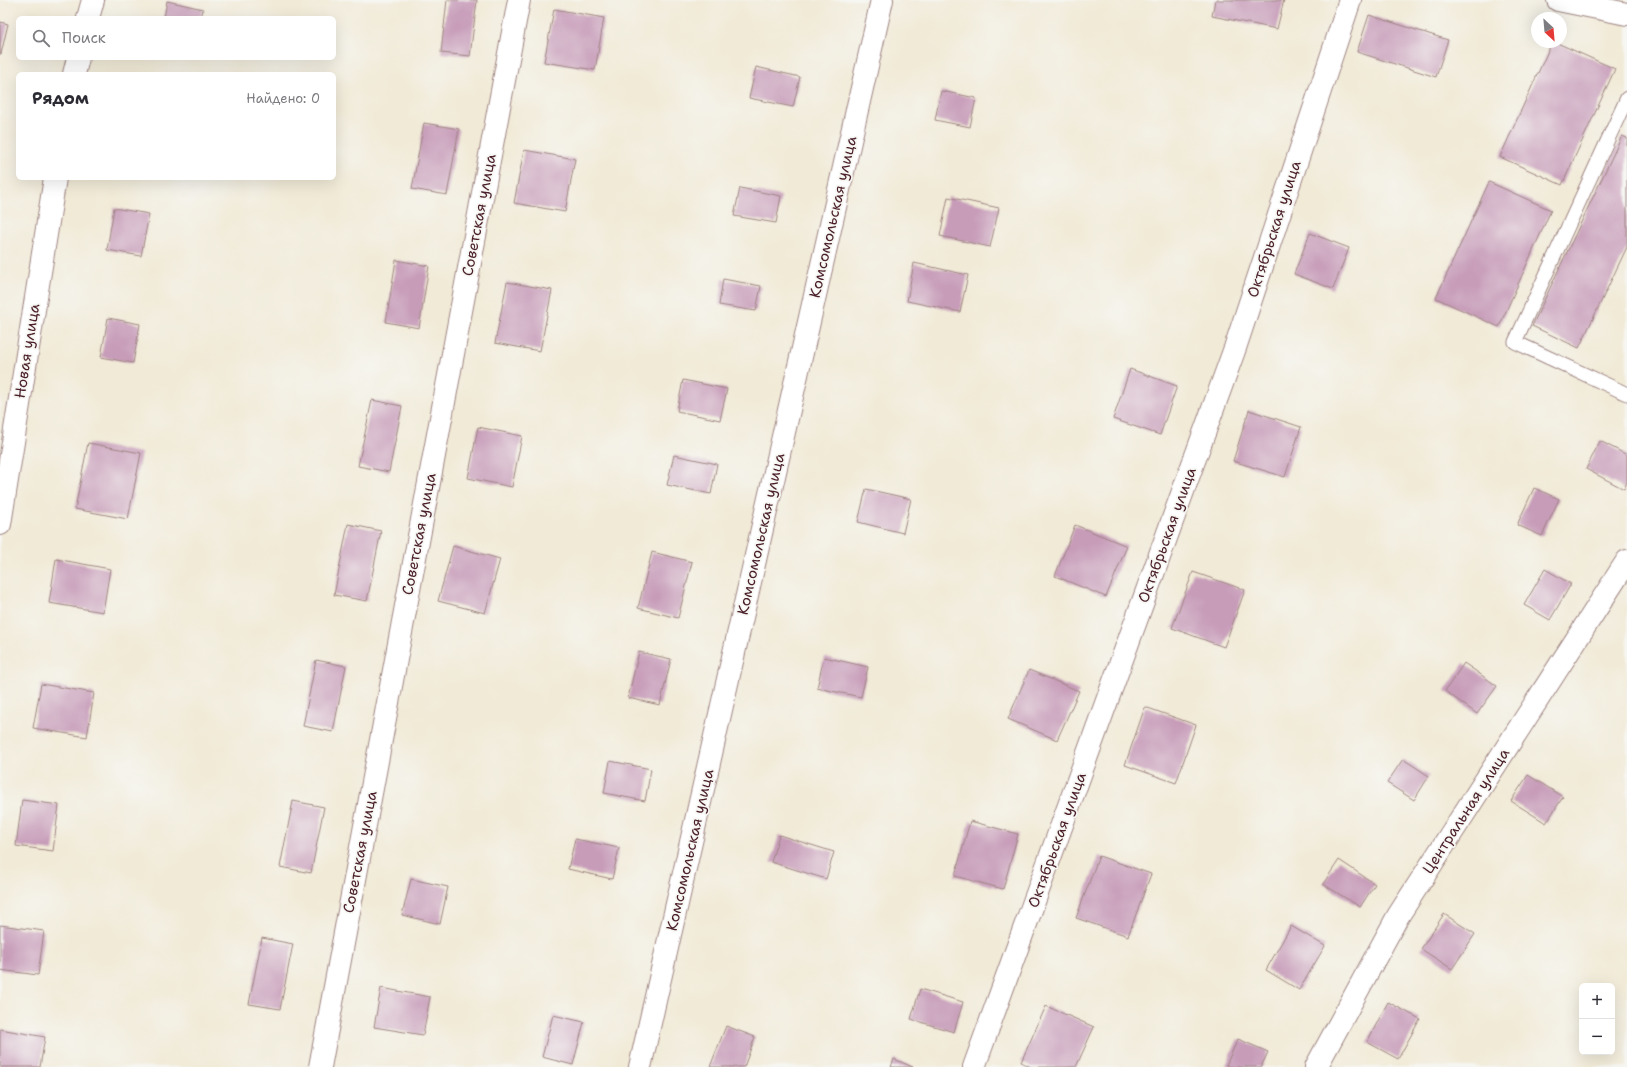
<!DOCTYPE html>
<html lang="ru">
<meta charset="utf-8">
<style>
body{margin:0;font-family:"Shantell Sans",sans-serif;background:#f7f7f7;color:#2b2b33}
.controls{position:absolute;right:12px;bottom:12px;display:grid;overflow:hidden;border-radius:6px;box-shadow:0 4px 16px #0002}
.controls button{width:36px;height:36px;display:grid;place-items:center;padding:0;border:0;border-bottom:1px solid #e1e1e2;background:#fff;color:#2b2b33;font:20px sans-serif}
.compass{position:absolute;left:1531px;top:12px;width:36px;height:36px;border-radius:50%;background:#fff;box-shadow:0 4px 16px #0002;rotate:154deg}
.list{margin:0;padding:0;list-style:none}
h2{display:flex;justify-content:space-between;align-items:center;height:52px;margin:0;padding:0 16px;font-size:17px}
h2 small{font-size:13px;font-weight:400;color:#7c7c81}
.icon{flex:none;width:22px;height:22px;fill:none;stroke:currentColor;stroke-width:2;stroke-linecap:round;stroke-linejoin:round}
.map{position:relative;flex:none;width:1627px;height:1067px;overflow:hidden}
.search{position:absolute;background:#fff;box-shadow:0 4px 16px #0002;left:16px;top:16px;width:320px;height:44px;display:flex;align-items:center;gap:10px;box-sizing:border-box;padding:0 14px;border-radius:6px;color:#7c7c81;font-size:15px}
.panel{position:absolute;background:#fff;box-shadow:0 4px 16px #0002;left:16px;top:72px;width:320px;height:108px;border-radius:6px}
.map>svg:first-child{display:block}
</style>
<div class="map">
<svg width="1627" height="1067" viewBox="0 0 1627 1067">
<rect width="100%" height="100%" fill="#f6f6f2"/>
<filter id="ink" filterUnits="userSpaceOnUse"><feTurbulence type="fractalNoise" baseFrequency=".025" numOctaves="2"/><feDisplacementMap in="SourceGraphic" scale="8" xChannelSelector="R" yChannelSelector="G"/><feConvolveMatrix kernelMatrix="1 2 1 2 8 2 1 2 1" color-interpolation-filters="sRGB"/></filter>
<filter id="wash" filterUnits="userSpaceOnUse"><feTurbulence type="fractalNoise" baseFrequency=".012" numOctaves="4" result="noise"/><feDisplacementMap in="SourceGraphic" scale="16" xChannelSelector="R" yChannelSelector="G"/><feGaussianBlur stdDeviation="0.9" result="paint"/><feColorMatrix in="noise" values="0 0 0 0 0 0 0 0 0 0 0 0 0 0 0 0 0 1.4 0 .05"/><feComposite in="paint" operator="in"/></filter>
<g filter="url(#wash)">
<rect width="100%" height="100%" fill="#f1ead7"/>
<g id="blocks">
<g fill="#c79cb9">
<path d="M 447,0 L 477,0 L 470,56 L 441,53 Z"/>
<path d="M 1215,0 L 1284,0 L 1277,29 L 1212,16 Z"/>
<path d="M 167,1 L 203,9 L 201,18 L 164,18 Z"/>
<path d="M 554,9 L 604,18 L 595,70 L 544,62 Z"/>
<path d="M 1369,15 L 1448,40 L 1436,77 L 1357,52 Z"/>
<path d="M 0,22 L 8,24 L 1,54 L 0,54 Z"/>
<path d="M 1552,42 L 1555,42 L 1615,69 L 1562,185 L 1500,157 Z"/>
<path d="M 756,67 L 800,77 L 793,107 L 749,98 Z"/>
<path d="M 941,91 L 976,98 L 970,127 L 935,120 Z"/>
<path d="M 424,123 L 459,129 L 447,195 L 412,189 Z"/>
<path d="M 1622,136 L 1627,138 L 1627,247 L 1579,348 L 1532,326 Z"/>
<path d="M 524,150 L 575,159 L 565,212 L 514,203 Z"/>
<path d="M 1489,182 L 1551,210 L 1499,327 L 1436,298 Z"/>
<path d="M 740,188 L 781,196 L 776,223 L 734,216 Z"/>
<path d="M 948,197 L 999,208 L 990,247 L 940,236 Z"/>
<path d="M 114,208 L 149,214 L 141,256 L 107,250 Z"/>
<path d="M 1310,233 L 1349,248 L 1333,289 L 1294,274 Z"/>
<path d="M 396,260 L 429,266 L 419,328 L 386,322 Z"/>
<path d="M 914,263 L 968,275 L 960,312 L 907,301 Z"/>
<path d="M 723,279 L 761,286 L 756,311 L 719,305 Z"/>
<path d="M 507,282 L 552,290 L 540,351 L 495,343 Z"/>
<path d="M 108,318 L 140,324 L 133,363 L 101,357 Z"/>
<path d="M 1130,369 L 1177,386 L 1160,435 L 1113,419 Z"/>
<path d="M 683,380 L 727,389 L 720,420 L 677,411 Z"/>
<path d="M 372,400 L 402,406 L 389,472 L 358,466 Z"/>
<path d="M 1249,410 L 1301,427 L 1285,477 L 1233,461 Z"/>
<path d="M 478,427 L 522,436 L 512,487 L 468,478 Z"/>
<path d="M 1600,441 L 1627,455 L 1627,482 L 1624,489 L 1586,469 Z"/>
<path d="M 88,443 L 141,453 L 128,519 L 75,509 Z"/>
<path d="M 674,455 L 717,464 L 711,494 L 667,485 Z"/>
<path d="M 1534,488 L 1559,499 L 1542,536 L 1517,525 Z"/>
<path d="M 866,489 L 911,499 L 903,533 L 858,522 Z"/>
<path d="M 348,524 L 381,531 L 367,601 L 334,595 Z"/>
<path d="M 1075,525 L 1127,546 L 1106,597 L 1055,576 Z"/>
<path d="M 453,546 L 500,559 L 485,613 L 438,601 Z"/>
<path d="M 652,552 L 692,562 L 678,618 L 638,608 Z"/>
<path d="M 56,559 L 110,569 L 103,612 L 49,603 Z"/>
<path d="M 1545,569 L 1571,584 L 1550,620 L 1524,605 Z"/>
<path d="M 1193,572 L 1245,590 L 1224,647 L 1172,628 Z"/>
<path d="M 639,652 L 671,659 L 660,705 L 628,698 Z"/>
<path d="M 824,657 L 868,667 L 861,697 L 817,688 Z"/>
<path d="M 316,660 L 346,666 L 333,732 L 303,726 Z"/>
<path d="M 1464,663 L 1497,686 L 1477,714 L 1445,691 Z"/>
<path d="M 1029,670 L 1079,691 L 1057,740 L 1008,719 Z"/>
<path d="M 41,684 L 94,693 L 87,737 L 33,728 Z"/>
<path d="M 1145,707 L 1196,725 L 1176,783 L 1125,765 Z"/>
<path d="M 1403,759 L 1429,776 L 1414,800 L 1387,783 Z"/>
<path d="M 610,761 L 651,769 L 645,801 L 604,793 Z"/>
<path d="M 1528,775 L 1563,797 L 1546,823 L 1511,801 Z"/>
<path d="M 22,800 L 59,805 L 53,851 L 16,846 Z"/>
<path d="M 293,801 L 324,807 L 311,873 L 280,867 Z"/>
<path d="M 970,821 L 1018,834 L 1003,889 L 955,876 Z"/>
<path d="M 779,835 L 834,852 L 826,879 L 771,862 Z"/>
<path d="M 575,839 L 619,848 L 612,879 L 568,869 Z"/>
<path d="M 1099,856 L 1151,874 L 1128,936 L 1076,918 Z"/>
<path d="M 1339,860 L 1375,884 L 1360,907 L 1323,884 Z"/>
<path d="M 411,879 L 448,887 L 440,924 L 402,915 Z"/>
<path d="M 1444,914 L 1475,934 L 1452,969 L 1421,949 Z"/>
<path d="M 0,925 L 44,931 L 38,975 L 0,970 Z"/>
<path d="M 1291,926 L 1325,946 L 1299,990 L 1266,970 Z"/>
<path d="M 262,938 L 293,944 L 280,1009 L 249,1004 Z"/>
<path d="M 381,988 L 430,997 L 423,1035 L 374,1027 Z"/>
<path d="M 920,989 L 963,1002 L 954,1032 L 911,1019 Z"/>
<path d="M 1388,1002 L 1420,1019 L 1398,1059 L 1367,1042 Z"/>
<path d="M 1046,1006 L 1094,1027 L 1076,1067 L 1031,1067 L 1021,1062 Z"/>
<path d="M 553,1015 L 584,1022 L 573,1065 L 542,1057 Z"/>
<path d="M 726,1026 L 755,1037 L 744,1067 L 710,1067 Z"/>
<path d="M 0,1029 L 45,1037 L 40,1067 L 0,1067 Z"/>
<path d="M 1238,1039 L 1268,1052 L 1261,1067 L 1229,1067 L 1226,1065 Z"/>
<path d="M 894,1059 L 913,1067 L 891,1067 Z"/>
</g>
</g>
</g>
<g filter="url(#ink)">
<use href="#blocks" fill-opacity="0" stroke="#9e8481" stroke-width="1"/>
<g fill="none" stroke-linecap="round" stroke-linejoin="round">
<g stroke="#9e8481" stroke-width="15">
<path id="lane" d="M 1627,98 L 1515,342 L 1627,394"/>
</g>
<g stroke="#9e8481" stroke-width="24">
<g id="street">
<path d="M 1558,0 L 1627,14"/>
<path d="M 88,18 L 93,0"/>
<path d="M 74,74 L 78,58"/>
<path d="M 0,524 L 55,178"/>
<path d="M 320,1067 L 519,0"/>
<path d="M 640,1067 L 882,0"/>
<path d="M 974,1067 L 1235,348 L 1350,0"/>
<path d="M 1316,1067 L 1398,916 L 1627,561"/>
</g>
</g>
<use href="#lane" stroke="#fff" stroke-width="13"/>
<use href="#street" stroke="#fff" stroke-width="22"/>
</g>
</g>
<g text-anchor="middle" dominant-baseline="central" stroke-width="3.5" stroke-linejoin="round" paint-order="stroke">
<g font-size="15" fill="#4a1f2b" stroke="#f6f6f2">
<text transform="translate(479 215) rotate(-79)">Советская улица</text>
<text transform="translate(833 217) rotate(-77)">Комсомольская улица</text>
<text transform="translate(1274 229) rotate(-72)">Октябрьская улица</text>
<text transform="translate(27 351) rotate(-81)">Новая улица</text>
<text transform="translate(419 534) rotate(-79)">Советская улица</text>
<text transform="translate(761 534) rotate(-77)">Комсомольская улица</text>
<text transform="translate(1167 535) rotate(-70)">Октябрьская улица</text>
<text transform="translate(1466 811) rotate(-57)">Центральная улица</text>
<text transform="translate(1057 840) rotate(-70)">Октябрьская улица</text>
<text transform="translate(690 850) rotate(-77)">Комсомольская улица</text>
<text transform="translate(360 852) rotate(-79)">Советская улица</text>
</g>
</g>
</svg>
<div class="controls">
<button>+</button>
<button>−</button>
</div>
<svg class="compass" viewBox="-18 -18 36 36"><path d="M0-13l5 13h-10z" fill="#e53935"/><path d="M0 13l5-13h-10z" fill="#7c7c81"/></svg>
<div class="search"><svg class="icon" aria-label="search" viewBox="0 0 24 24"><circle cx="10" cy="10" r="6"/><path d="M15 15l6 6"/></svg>Поиск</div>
<section class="panel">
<h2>Рядом<small>Найдено: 0</small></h2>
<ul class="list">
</ul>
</section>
</div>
